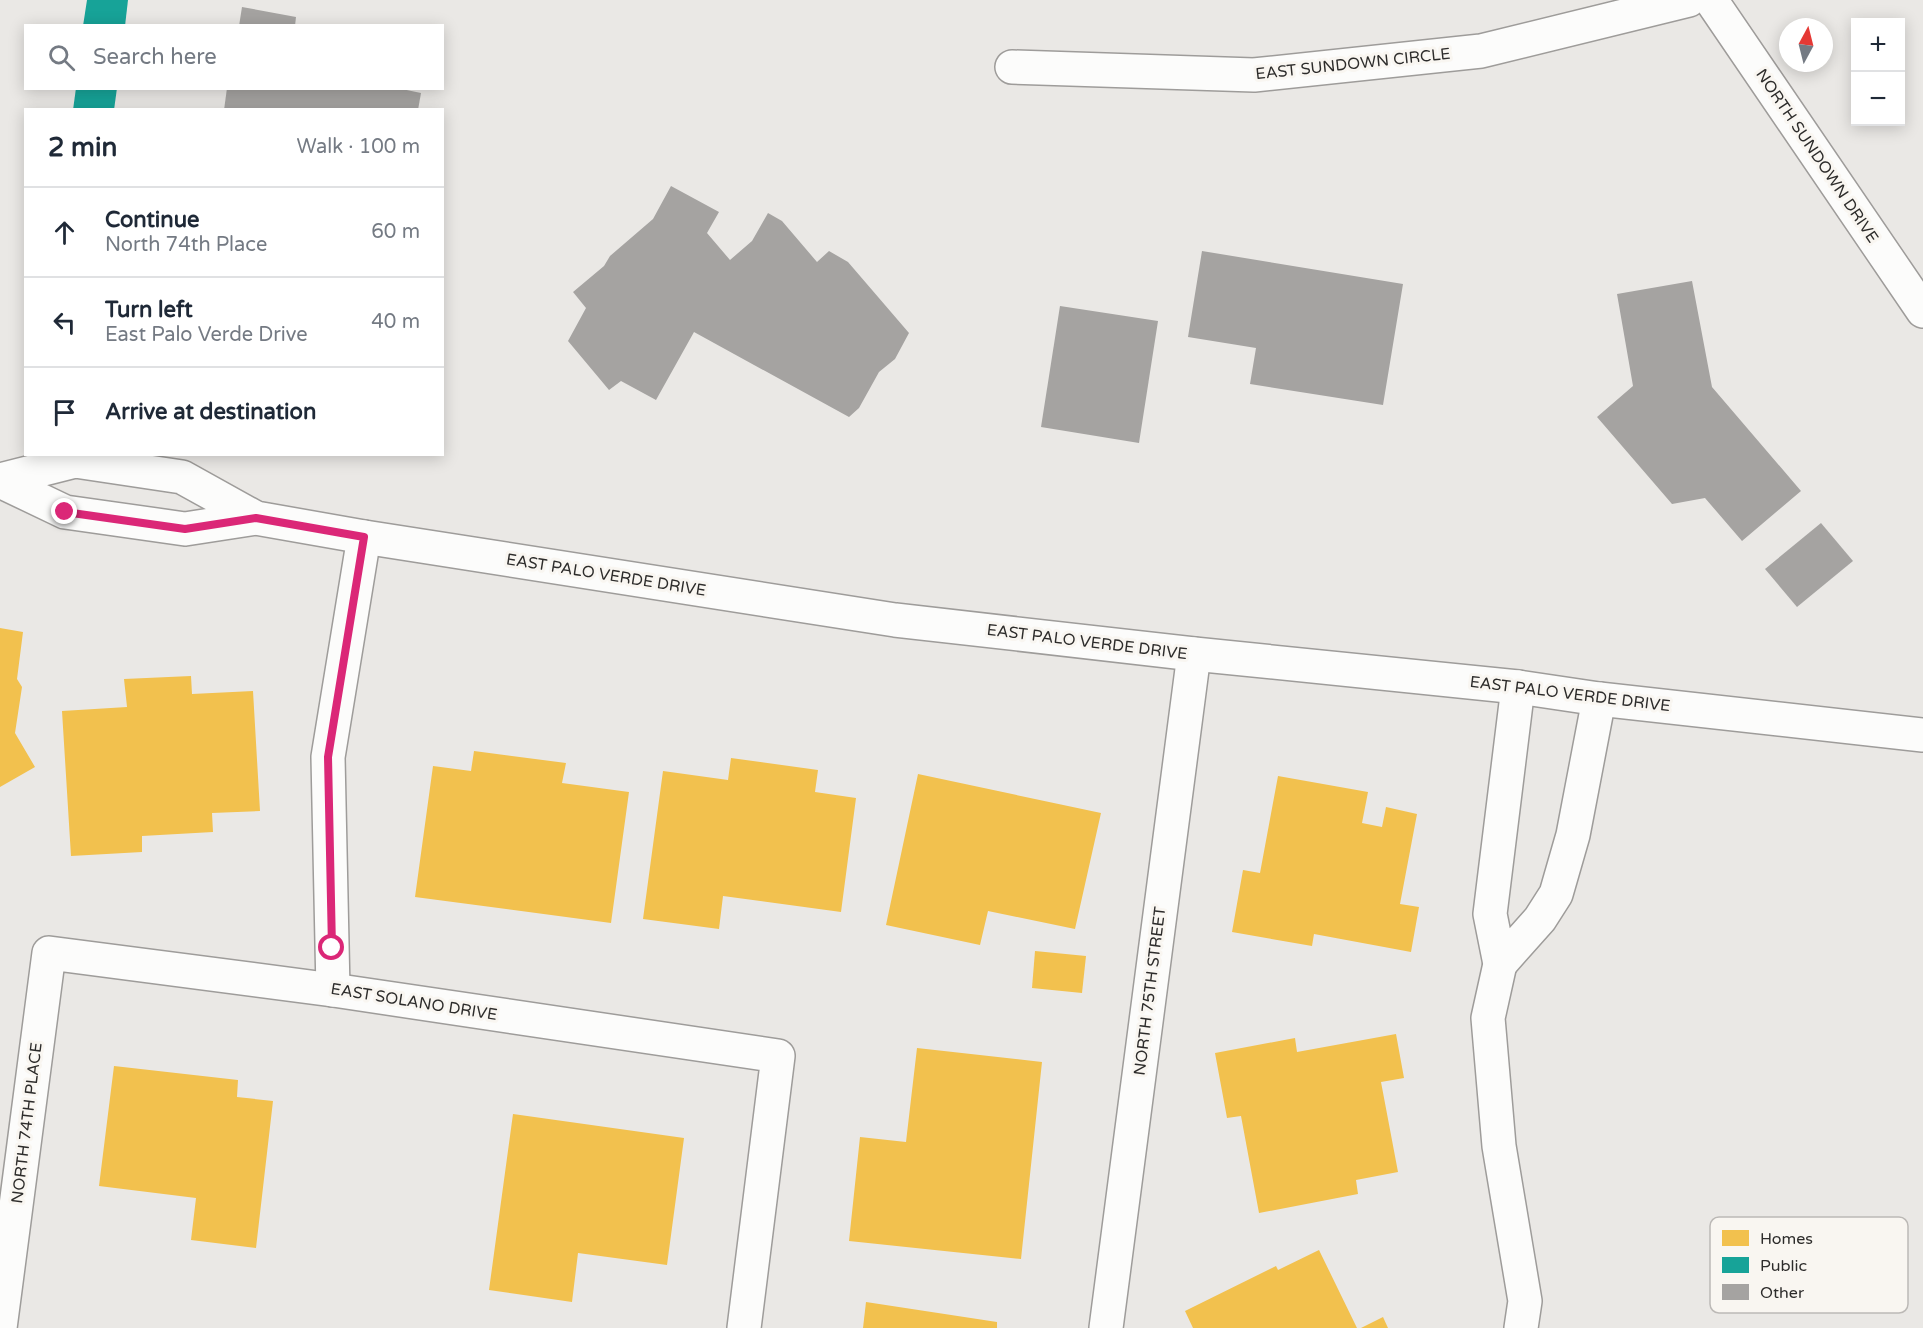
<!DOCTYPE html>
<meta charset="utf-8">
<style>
body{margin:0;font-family:"Varela Round",sans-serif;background:#f2f2f3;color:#1f2937}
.controls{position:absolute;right:18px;top:18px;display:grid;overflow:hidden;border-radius:0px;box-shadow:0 3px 15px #0003}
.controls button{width:54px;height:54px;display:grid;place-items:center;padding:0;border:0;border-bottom:2px solid #e0e1e3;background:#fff;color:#1f2937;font:30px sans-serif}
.compass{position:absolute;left:1779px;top:18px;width:54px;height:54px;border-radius:50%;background:#fff;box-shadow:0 3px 15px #0003;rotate:7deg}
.stop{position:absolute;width:18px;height:18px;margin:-14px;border:4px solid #db2777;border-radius:50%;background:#fff}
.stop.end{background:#db2777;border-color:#fff;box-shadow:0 2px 6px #0008}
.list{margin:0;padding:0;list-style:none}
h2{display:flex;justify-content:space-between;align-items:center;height:78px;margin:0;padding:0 24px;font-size:26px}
h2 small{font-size:20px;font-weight:400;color:#747a83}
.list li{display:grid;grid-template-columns:39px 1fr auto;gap:18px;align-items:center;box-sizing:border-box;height:90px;padding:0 24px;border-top:2px solid #e0e1e3}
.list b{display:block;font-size:22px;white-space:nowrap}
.list p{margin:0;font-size:20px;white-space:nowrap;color:#747a83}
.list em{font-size:20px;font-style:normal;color:#747a83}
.icon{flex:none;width:33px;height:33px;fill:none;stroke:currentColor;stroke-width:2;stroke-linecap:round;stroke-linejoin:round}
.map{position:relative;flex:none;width:1923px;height:1328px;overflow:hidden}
.search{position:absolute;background:#fff;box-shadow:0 3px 15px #0003;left:24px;top:24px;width:420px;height:66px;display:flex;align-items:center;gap:15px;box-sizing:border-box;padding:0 21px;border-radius:0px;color:#747a83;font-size:22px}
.panel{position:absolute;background:#fff;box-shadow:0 3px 15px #0003;left:24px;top:108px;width:420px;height:348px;border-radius:0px}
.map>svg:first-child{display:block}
</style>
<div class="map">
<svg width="1923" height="1328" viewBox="0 0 1923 1328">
<rect width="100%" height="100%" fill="#eae8e5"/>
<g fill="#f2c14e">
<path d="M 0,628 L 23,632 L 17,679 L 22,687 L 15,733 L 35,767 L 0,787 Z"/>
<path d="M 191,676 L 192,694 L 253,691 L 260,811 L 212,813 L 213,832 L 142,836 L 142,852 L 71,856 L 62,711 L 127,707 L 124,679 Z"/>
<path d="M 474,751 L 566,763 L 562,783 L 629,792 L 611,923 L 415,897 L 433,766 L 471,771 Z"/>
<path d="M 731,758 L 818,770 L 815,792 L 856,798 L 841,912 L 723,896 L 719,929 L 643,919 L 663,771 L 728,780 Z"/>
<path d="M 918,774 L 1101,813 L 1075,929 L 988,911 L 980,945 L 886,925 Z"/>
<path d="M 1278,776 L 1368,792 L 1362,823 L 1382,827 L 1386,807 L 1417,814 L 1400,904 L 1419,907 L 1411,952 L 1314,934 L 1312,946 L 1232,932 L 1243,870 L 1260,873 Z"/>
<path d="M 1035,951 L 1086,956 L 1082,993 L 1032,988 Z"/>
<path d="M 1396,1034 L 1404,1078 L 1381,1082 L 1398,1172 L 1356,1180 L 1358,1194 L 1259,1213 L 1241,1116 L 1227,1118 L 1215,1053 L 1295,1038 L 1297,1052 Z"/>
<path d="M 917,1048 L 1042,1062 L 1021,1259 L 849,1241 L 860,1137 L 906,1142 Z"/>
<path d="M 114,1066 L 238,1080 L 237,1097 L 273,1101 L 256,1248 L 191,1240 L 196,1198 L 99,1186 Z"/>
<path d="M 513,1114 L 684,1138 L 667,1265 L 578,1253 L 572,1302 L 489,1290 Z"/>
<path d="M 1319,1250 L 1357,1328 L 1193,1328 L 1185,1311 L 1276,1266 L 1278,1270 Z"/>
<path d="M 866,1302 L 997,1322 L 997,1328 L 863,1328 Z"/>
<path d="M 1383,1317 L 1388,1328 L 1361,1328 Z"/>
</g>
<g fill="#17a398">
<path d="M 87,0 L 128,0 L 125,26 L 83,26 Z"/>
<path d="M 76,88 L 117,88 L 114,110 L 73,110 Z"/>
</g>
<g fill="#a5a3a1">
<path d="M 242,7 L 296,17 L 295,26 L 239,26 Z"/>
<path d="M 227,88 L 397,88 L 421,93 L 418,110 L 224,110 Z"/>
<path d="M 671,186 L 719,212 L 707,233 L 730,260 L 752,241 L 768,213 L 782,221 L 817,262 L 829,251 L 848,262 L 909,333 L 895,359 L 879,372 L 859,408 L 849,417 L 694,332 L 656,400 L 621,381 L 609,390 L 568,341 L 586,308 L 573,292 L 604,266 L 610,256 L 653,219 Z"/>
<path d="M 1202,251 L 1403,284 L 1383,405 L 1250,384 L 1256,348 L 1188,337 Z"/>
<path d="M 1692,281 L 1712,387 L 1801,491 L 1742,541 L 1705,498 L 1672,504 L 1597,417 L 1633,386 L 1617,294 Z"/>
<path d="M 1060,306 L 1158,321 L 1139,443 L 1041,427 Z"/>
<path d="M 1821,523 L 1853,561 L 1797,607 L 1765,569 Z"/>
</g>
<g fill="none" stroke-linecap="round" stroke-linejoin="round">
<g stroke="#9e9c9a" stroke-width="36">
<g id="minor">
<path d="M 1711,0 L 1923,311"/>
<path d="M 1012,67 L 1254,75 L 1481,51 L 1689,0"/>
<path d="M 0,480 L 75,461 L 182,477 L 256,518 L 364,537 L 895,620 L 1194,654 L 1518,687 L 1599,699 L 1923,735"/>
<path d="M 0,481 L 65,512 L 185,529 L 256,518"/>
<path d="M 1518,687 L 1490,914 L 1500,964 L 1540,919 L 1556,894 L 1573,835 L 1599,699"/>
<path d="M 1500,964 L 1488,1018 L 1499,1146 L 1525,1301 L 1521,1328"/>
<path d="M 333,990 L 328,757 L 364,537"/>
<path d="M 0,1328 L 49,953 L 333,990 L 778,1056 L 744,1328"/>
<path d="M 1106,1328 L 1194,654"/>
</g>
</g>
<use href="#minor" stroke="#fcfcfb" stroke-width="33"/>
</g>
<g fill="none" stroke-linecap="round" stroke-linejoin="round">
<path stroke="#db2777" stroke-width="8" d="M 65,512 L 185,529 L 256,518 L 364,537 L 328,757 L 332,948"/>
</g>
<g text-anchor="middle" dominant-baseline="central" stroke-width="6" stroke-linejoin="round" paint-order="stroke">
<g font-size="16" fill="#2d2c2b" stroke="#f9f6f1">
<text transform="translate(1353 64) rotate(-6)">EAST SUNDOWN CIRCLE</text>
<text transform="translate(1817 156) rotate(56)">NORTH SUNDOWN DRIVE</text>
<text transform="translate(606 575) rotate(9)">EAST PALO VERDE DRIVE</text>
<text transform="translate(1087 642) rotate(7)">EAST PALO VERDE DRIVE</text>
<text transform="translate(1570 694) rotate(7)">EAST PALO VERDE DRIVE</text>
<text transform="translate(1150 991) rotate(-83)">NORTH 75TH STREET</text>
<text transform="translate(414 1002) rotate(9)">EAST SOLANO DRIVE</text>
<text transform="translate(27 1123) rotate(-83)">NORTH 74TH PLACE</text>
</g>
</g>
<rect x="1710" y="1217" width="198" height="96" rx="9" fill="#f9f6f1" stroke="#bcb9b6" stroke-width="1.5"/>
<rect x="1722" y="1230" width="27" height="16" fill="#f2c14e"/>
<rect x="1722" y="1257" width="27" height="16" fill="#17a398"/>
<rect x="1722" y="1284" width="27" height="16" fill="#a5a3a1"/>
<g font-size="16" fill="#2d2c2b">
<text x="1760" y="1244">Homes</text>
<text x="1760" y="1271">Public</text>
<text x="1760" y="1298">Other</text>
</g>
</svg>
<div class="controls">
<button>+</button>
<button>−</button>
</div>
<svg class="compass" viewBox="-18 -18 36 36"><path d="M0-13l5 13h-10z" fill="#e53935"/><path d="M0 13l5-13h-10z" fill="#747a83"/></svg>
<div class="stop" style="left:332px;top:948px"></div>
<div class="stop end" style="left:65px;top:512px"></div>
<div class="search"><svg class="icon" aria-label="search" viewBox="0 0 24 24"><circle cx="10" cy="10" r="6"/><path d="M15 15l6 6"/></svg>Search here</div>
<section class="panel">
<h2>2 min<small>Walk · 100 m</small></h2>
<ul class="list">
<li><svg class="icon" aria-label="ahead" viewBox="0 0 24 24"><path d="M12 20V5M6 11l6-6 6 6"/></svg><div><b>Continue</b><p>North 74th Place</p></div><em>60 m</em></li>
<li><svg class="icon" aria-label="left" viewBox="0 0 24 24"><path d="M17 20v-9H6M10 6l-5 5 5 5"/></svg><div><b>Turn left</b><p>East Palo Verde Drive</p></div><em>40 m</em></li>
<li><svg class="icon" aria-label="arrive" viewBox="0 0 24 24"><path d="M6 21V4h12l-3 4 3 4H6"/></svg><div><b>Arrive at destination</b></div></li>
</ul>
</section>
</div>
